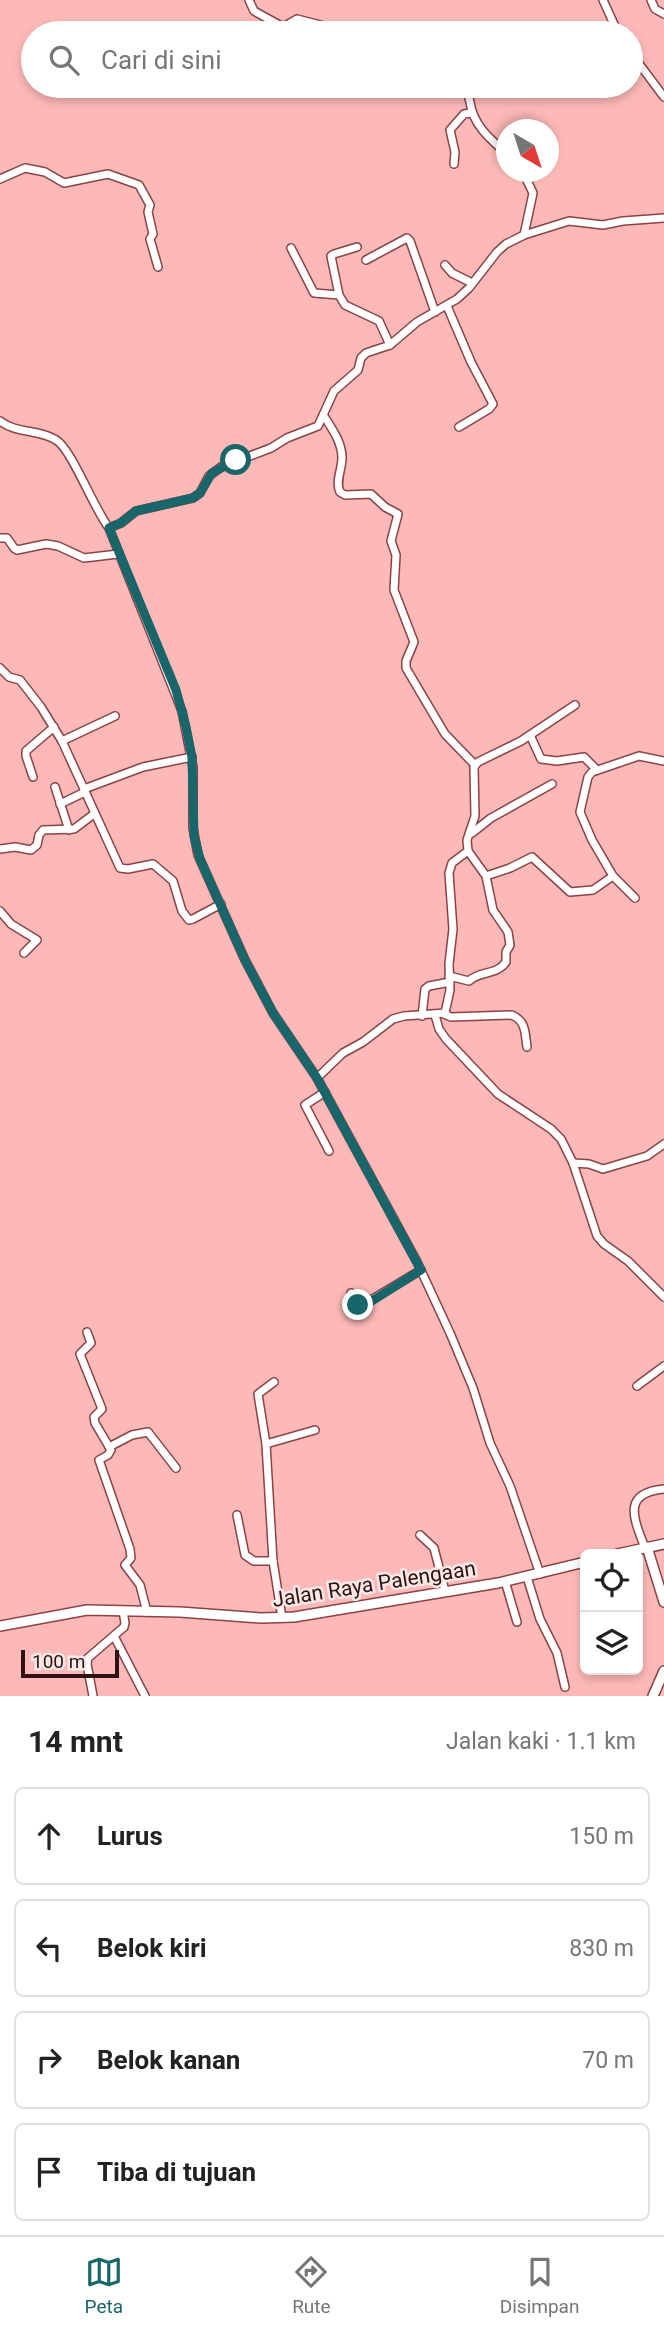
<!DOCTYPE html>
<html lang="id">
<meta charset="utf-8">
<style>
body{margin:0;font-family:Roboto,sans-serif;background:#f2f2f2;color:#222}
.controls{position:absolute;right:21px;bottom:21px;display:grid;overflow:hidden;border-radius:10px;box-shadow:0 4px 10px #0003}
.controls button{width:63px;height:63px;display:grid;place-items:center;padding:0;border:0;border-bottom:2px solid #e0e0e0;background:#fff;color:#222;font:35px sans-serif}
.compass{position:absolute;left:496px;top:119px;width:63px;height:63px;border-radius:50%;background:#fff;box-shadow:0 4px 10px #0003;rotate:141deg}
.scale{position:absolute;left:21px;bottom:18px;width:98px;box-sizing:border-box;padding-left:7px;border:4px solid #301213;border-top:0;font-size:19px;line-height:24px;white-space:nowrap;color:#301213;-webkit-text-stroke:5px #fbe9e8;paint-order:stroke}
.stop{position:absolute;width:21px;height:21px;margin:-16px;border:5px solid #18666a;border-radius:50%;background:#fff}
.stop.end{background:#18666a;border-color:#fff;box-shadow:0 2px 7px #0008}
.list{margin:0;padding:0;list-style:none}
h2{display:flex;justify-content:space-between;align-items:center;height:91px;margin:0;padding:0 28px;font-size:30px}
h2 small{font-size:23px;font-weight:400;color:#767676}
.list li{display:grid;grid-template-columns:46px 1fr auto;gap:21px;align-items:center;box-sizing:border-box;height:98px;margin:0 14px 14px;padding:0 14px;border:2px solid #e0e0e0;border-radius:10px}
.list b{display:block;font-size:26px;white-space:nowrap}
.list em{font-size:23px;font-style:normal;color:#767676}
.icon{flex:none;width:38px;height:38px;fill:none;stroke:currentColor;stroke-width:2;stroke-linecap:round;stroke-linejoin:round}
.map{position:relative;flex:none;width:664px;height:1696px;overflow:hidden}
.search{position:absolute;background:#fff;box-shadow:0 4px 10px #0003;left:21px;right:21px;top:21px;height:77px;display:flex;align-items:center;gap:18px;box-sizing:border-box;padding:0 24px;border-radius:38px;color:#767676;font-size:26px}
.sheet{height:539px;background:#fff}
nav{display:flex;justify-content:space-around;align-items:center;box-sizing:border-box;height:98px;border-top:2px solid #e0e0e0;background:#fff;font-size:19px;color:#767676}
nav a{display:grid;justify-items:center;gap:4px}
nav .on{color:#18666a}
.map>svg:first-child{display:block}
</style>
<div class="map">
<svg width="664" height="1696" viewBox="0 0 664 1696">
<rect width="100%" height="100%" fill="#fdb9b8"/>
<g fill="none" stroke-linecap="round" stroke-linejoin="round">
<g stroke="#8b4245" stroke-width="10">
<g id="minor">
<path d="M 249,0 L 254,11 L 283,27 L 297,19 L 332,28 L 369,29 L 372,33"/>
<path d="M 603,0 L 618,33"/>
<path d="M 651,0 L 655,9 L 664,14"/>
<path d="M 631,53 L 664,97"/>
<path d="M 470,86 C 467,92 468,95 470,102 C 473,125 490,139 506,153"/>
<path d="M 454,164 L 455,152 L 450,130 L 464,114 L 471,113"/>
<path d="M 523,172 L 533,193 L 524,235"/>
<path d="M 0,179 L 25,168 L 45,172 L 64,183 L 108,174 L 139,185 L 150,205 L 148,212 L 153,234 L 150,239 L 158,267"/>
<path d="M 357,247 L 334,254 L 331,256 L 339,295 L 345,305 L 379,321 L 390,345"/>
<path d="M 291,248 L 314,293 L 339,295"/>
<path d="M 366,260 L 407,238 L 410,241 L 435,312"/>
<path d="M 445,265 L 452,273 L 472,283"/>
<path d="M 447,306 L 471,362 L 493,404 L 489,409 L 459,427"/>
<path d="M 324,416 C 332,429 342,442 342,458 C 342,470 335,481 340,492 L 345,495 L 371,494 L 385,507 L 398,514 L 391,541 L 396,555 L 394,590 L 414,642 L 406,661 L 406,668 L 445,734 L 475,765"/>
<path d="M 0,421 C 17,434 39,429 56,440 C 71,448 94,509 109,528 L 182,711 L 193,767 L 193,828 L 198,855 L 245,960 L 273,1013 L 317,1078 L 417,1262 L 450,1333 L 473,1388 L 490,1443 L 510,1486 L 540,1574"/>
<path d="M 109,528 L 121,523 L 136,511 L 193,498 L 200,493 L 209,476 L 221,467 L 271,448 L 287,438 L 318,426 L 334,391 L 358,370 L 361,358 L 366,353 L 390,345 L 417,322 L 457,299 L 469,288 L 497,252 L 506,244 L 524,235 L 569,221 L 603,225 L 623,221 L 664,218"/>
<path d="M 0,538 L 7,538 L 14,548 L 17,550 L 46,544 L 58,546 L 84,558 L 118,554"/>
<path d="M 0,668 L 9,677 L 20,680 L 41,707 L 62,741 L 120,868 L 128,869 L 153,864 L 173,881 L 182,911 L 189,920 L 193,919 L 221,904"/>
<path d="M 530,735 L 541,759 L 557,761 L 584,757 L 597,770"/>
<path d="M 62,741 L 115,716"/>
<path d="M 33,777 L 26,756 L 26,751 L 54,727"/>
<path d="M 55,787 L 69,830"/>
<path d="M 84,789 L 143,767 L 192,757"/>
<path d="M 60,804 L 85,792"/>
<path d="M 472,833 L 491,818 L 552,784"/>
<path d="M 0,849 L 15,847 L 31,850 L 37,845 L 39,835 L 43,830 L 74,829 L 94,814"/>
<path d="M 486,876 L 510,868 L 532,857 L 570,892 L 593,890 L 613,876 L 635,898"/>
<path d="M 613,876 L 592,840 L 580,812 L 588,777 L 592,772 L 639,756 L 664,761"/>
<path d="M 0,911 L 11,924 L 37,940 L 24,953"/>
<path d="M 449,976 L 469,981 C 480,970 496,976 506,962 L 506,952 L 510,945 L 508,932 L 493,910 L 486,876 L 468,851"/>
<path d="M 444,1014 L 451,1017 L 512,1015 C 526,1021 525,1033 527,1047"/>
<path d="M 435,1015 L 439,1029 L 446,1039 L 498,1094 L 551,1129 L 561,1139 L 573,1163 L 597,1236 L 604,1244 L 628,1261 L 664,1297"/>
<path d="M 422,1016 L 425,989 L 429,986 L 450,982"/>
<path d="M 317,1078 L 343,1053 L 363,1042 L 393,1019 L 404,1016 L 445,1013 L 450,990 L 449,964 L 453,929 L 449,873 L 452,863 L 468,851 L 467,840 L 475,816 L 474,767 L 478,762 L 521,741 L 575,705"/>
<path d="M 325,1092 L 305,1105 L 329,1151"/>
<path d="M 573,1163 L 589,1164 L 603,1169 L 647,1156 L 664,1144"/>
<path d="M 351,1293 L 361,1306 L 421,1270"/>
<path d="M 87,1332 L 91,1343 L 80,1354 L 102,1409 L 94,1417 L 95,1423 L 111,1450 L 108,1455 L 99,1460 L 130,1549 L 131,1558 L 125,1565 L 140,1585 L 147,1612"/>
<path d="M 637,1386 L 664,1366"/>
<path d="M 266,1444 L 258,1394 L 274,1382"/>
<path d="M 109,1447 L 132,1435 L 148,1432 L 176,1468"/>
<path d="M 237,1515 L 245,1555 L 254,1561 L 273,1561"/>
<path d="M 420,1535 L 434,1548 L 445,1591"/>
<path d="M 645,1548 C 634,1519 621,1493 664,1489"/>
<path d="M 527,1577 L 540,1619 L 557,1653 L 565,1687"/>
<path d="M 505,1581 L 517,1622"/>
<path d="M 282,1618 L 273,1561 L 266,1444 L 315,1430"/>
<path d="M 114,1636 L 145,1696"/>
<path d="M 93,1696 L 87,1664 L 88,1658 L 124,1627 L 125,1623 L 123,1611"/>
</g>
</g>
<g stroke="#8b4245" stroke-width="12">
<g id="tertiary">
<path d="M 647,1547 L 664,1602"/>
<path d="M 617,1554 L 664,1544"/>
<path d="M 0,1626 L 87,1610 L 180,1612 L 261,1618 L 294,1617 L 498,1583 L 585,1562"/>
<path d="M 653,1696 L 664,1671"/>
</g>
</g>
<use href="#minor" stroke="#fff" stroke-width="7"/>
<use href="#tertiary" stroke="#fff" stroke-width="9"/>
</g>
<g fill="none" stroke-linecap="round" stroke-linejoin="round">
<path stroke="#18666a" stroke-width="9" d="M 236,460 L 212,473 L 200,493 L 193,498 L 136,511 L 121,523 L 109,528 L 176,690 L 186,727 L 192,757 L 194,836 L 200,859 L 245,960 L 273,1013 L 317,1078 L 421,1270 L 364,1306 L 358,1305"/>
</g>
<g text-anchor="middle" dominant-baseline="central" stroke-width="5" stroke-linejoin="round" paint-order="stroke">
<g font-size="21" fill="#301213" stroke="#fbe9e8">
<text transform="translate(374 1584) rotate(-9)">Jalan Raya Palengaan</text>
</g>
</g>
</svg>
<div class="controls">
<button><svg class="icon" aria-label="locate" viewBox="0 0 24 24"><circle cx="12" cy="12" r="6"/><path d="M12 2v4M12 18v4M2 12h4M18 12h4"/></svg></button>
<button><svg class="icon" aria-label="layers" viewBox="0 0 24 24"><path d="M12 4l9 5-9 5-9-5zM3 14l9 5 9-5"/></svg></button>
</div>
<svg class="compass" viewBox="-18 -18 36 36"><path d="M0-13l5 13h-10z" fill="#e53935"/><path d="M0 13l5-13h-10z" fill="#767676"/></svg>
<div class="scale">100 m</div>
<div class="stop" style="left:236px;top:460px"></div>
<div class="stop end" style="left:358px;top:1305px"></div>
<div class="search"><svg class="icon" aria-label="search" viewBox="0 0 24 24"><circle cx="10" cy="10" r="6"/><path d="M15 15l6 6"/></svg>Cari di sini</div>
</div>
<section class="sheet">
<h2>14 mnt<small>Jalan kaki · 1.1 km</small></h2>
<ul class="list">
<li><svg class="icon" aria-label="ahead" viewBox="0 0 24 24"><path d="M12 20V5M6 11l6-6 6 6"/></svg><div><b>Lurus</b></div><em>150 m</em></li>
<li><svg class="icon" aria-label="left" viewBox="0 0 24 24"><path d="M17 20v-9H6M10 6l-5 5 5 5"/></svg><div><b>Belok kiri</b></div><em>830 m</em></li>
<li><svg class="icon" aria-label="right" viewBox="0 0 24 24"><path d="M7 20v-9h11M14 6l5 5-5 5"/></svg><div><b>Belok kanan</b></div><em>70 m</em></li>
<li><svg class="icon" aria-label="arrive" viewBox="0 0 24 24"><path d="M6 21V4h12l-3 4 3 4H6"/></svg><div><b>Tiba di tujuan</b></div></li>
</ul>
</section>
<nav>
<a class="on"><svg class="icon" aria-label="map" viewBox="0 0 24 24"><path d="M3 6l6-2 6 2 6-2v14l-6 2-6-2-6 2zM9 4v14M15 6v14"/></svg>Peta</a>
<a><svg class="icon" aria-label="directions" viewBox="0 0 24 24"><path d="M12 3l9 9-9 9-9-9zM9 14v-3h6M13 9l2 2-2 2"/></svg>Rute</a>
<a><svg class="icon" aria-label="saved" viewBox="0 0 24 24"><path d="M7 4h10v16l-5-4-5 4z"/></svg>Disimpan</a>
</nav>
